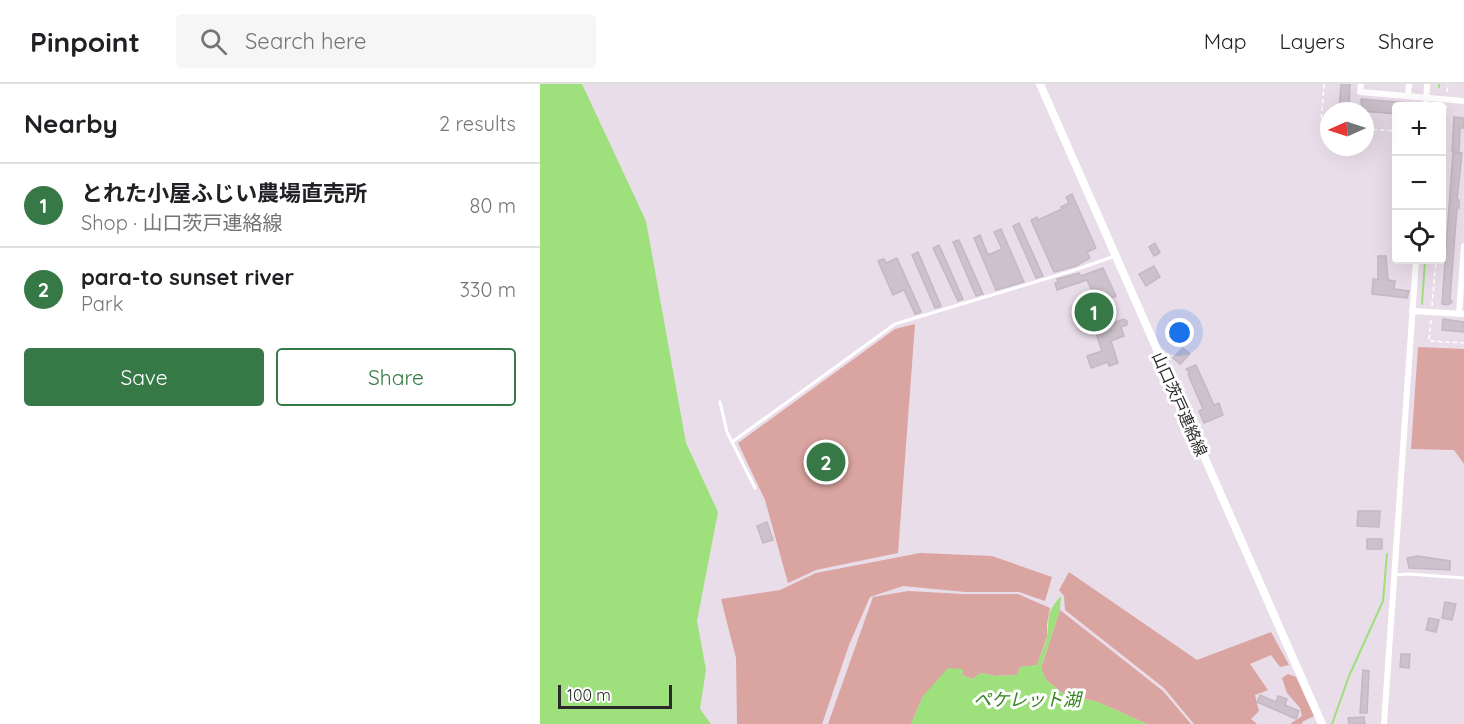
<!DOCTYPE html>
<meta charset="utf-8">
<style>
body{margin:0;font-family:Quicksand,"Noto Sans JP",sans-serif;background:#f6f6f6;color:#202124}
.controls{position:absolute;right:18px;top:18px;display:grid;overflow:hidden;border-radius:6px;box-shadow:0 6px 24px #0002}
.controls button{width:54px;height:54px;display:grid;place-items:center;padding:0;border:0;border-bottom:2px solid #e0e0e0;background:#fff;color:#202124;font:30px sans-serif}
.compass{position:absolute;left:780px;top:18px;width:54px;height:54px;border-radius:50%;background:#fff;box-shadow:0 6px 24px #0002;rotate:267deg}
.scale{position:absolute;left:18px;bottom:15px;width:114px;box-sizing:border-box;padding-left:6px;border:3px solid #2a2a2a;border-top:0;font-size:16px;line-height:21px;white-space:nowrap;color:#2a2a2a;-webkit-text-stroke:4px #fff;paint-order:stroke}
.you{position:absolute;left:640px;top:249px;width:21px;height:21px;margin:-15px;border:4px solid #fff;border-radius:50%;background:#1a73e8;box-shadow:0 0 0 9px #1a73e833}
.badge{display:grid;place-items:center;width:39px;height:39px;border-radius:50%;background:#367947;color:#fff;font-size:20px;font-weight:700}
.pin{position:absolute;translate:-50% -50%;border:3px solid #fff;box-shadow:0 2px 6px #0006}
.list{margin:0;padding:0;list-style:none}
h2{display:flex;justify-content:space-between;align-items:center;height:78px;margin:0;padding:0 24px;font-size:26px}
h2 small{font-size:20px;font-weight:400;color:#757577}
.list li{display:grid;grid-template-columns:39px 1fr auto;gap:18px;align-items:center;box-sizing:border-box;height:84px;padding:0 24px;border-top:2px solid #e0e0e0}
.list b{display:block;font-size:22px;white-space:nowrap}
.list p{margin:0;font-size:20px;white-space:nowrap;color:#757577}
.list em{font-size:20px;font-style:normal;color:#757577}
.actions{display:flex;gap:12px;padding:18px 24px}
.actions a{flex:1;padding:14px 0;border:2px solid #367947;border-radius:6px;text-align:center;font-size:21px;color:#367947}
.actions .main{background:#367947;color:#fff}
.icon{flex:none;width:33px;height:33px;fill:none;stroke:currentColor;stroke-width:2;stroke-linecap:round;stroke-linejoin:round}
.map{position:relative;flex:none;width:924px;height:640px;overflow:hidden}
header{display:flex;align-items:center;gap:36px;box-sizing:border-box;height:84px;padding:0 30px;background:#fff;border-bottom:2px solid #e0e0e0}
header strong{font-size:28px}
nav{display:flex;gap:33px;margin-inline-start:auto;font-size:21px}
.search{width:420px;height:54px;background:#f6f6f6;display:flex;align-items:center;gap:15px;box-sizing:border-box;padding:0 21px;border-radius:6px;color:#757577;font-size:22px}
main{display:flex}
aside{flex:1;background:#fff}
.map>svg:first-child{display:block}
</style>
<header>
<strong>Pinpoint</strong>
<div class="search"><svg class="icon" aria-label="search" viewBox="0 0 24 24"><circle cx="10" cy="10" r="6"/><path d="M15 15l6 6"/></svg>Search here</div>
<nav><a>Map</a><a>Layers</a><a>Share</a></nav>
</header>
<main>
<aside>
<h2>Nearby<small>2 results</small></h2>
<ul class="list">
<li><span class="badge">1</span><div><b>とれた小屋ふじい農場直売所</b><p>Shop · 山口茨戸連絡線</p></div><em>80 m</em></li>
<li><span class="badge">2</span><div><b>para-to sunset river</b><p>Park</p></div><em>330 m</em></li>
</ul>
<div class="actions"><a class="main">Save</a><a>Share</a></div>
</aside>
<div class="map">
<svg width="924" height="640" viewBox="0 0 924 640">
<rect width="100%" height="100%" fill="#eaddea"/>
<g fill="#daa4a0">
<path d="M 375,240 L 358,469 L 276,486 L 248,499 L 225,416 L 198,359 L 355,245 Z"/>
<path d="M 878,263 L 924,265 L 924,380 L 914,366 L 871,365 Z"/>
<path d="M 380,469 L 452,472 L 512,493 L 505,517 L 479,508 L 425,508 L 363,502 L 330,513 L 309,561 L 282,640 L 197,640 L 196,574 L 181,515 L 240,506 L 276,489 Z"/>
<path d="M 529,488 L 657,576 L 731,548 L 749,581 L 740,583 L 731,571 L 710,580 L 728,606 L 715,611 L 719,627 L 711,635 L 717,640 L 654,640 L 624,604 L 525,526 L 524,512 L 519,506 Z"/>
<path d="M 368,507 L 423,510 L 478,510 L 510,524 L 507,540 L 507,553 L 497,581 L 480,583 L 477,591 L 455,592 L 441,589 L 432,595 L 422,591 L 423,586 L 383,612 L 371,640 L 288,640 L 333,513 Z"/>
<path d="M 520,526 L 623,607 L 651,640 L 607,640 L 558,618 L 525,611 L 506,596 L 501,584 Z"/>
<path d="M 748,590 L 756,593 L 774,632 L 762,638 L 762,640 L 750,640 L 762,632 L 760,624 L 747,609 L 742,594 Z"/>
</g>
<g fill="#9de07c">
<path d="M 0,0 L 42,0 L 106,137 L 146,359 L 178,428 L 157,537 L 166,586 L 160,625 L 171,640 L 0,640 Z"/>
<path d="M 521,512 L 520,526 L 501,583 L 506,596 L 525,611 L 558,618 L 607,640 L 371,640 L 383,612 L 408,584 L 423,585 L 422,591 L 432,595 L 441,589 L 455,592 L 477,591 L 480,583 L 497,581 C 500,572 505,562 507,553 C 510,532 505,530 521,512 Z"/>
</g>
<g fill="none" stroke-linecap="round" stroke-linejoin="round">
<g stroke="#9de07c" stroke-width="2">
<path d="M 899,3 L 899,0"/>
<path d="M 882,220 L 885,176"/>
<path d="M 792,640 L 809,592 L 843,517 L 847,470"/>
</g>
</g>
<g fill="#cdc2cc" stroke="#c5b7c4" stroke-width="1.5">
<path d="M 801,0 L 810,0 L 809,27 L 799,26 Z"/>
<path d="M 821,15 L 868,19 L 868,22 L 856,22 L 856,30 L 822,27 Z"/>
<path d="M 914,33 L 924,34 L 924,44 L 920,44 L 919,67 L 912,67 Z"/>
<path d="M 913,68 L 922,69 L 917,116 L 919,116 L 919,124 L 917,124 L 910,215 L 912,218 L 908,221 L 902,220 Z"/>
<path d="M 532,110 L 556,164 L 547,168 L 550,174 L 536,182 L 514,188 L 491,136 L 497,133 L 498,136 L 522,125 L 521,123 L 529,119 L 526,113 Z"/>
<path d="M 479,139 L 503,192 L 496,194 L 473,142 Z"/>
<path d="M 461,145 L 484,198 L 456,206 L 434,154 L 440,151 L 448,171 L 462,165 L 454,148 Z"/>
<path d="M 419,156 L 443,210 L 442,210 L 436,212 L 413,158 Z"/>
<path d="M 615,159 L 620,169 L 614,172 L 609,163 Z"/>
<path d="M 399,161 L 423,215 L 418,217 L 393,164 Z"/>
<path d="M 378,168 L 401,222 L 399,223 L 395,224 L 372,171 Z"/>
<path d="M 838,172 L 846,172 L 848,196 L 855,197 L 854,205 L 869,207 L 867,214 L 832,210 L 833,195 L 838,196 Z"/>
<path d="M 357,174 L 381,228 L 379,229 L 375,230 L 364,206 L 353,211 L 338,177 L 344,175 L 346,179 Z"/>
<path d="M 614,182 L 620,193 L 606,202 L 599,190 Z"/>
<path d="M 563,184 L 576,212 L 562,218 L 557,205 L 552,207 L 547,196 L 517,206 L 515,199 L 518,198 L 517,195 L 539,189 L 541,192 Z"/>
<path d="M 556,218 L 564,242 L 584,235 L 587,237 L 587,241 L 581,243 L 584,252 L 571,257 L 578,279 L 569,282 L 568,278 L 551,284 L 547,272 L 562,267 L 547,222 Z"/>
<path d="M 903,235 L 924,238 L 924,248 L 902,246 Z"/>
<path d="M 643,264 L 650,270 L 640,280 L 633,274 Z"/>
<path d="M 656,281 L 674,321 L 679,319 L 683,331 L 664,339 L 659,327 L 663,325 L 648,290 L 650,289 L 646,285 Z"/>
<path d="M 818,427 L 840,427 L 839,443 L 817,442 Z"/>
<path d="M 227,438 L 233,456 L 223,459 L 217,442 Z"/>
<rect x="827" y="455" width="15" height="10"/>
<path d="M 878,472 L 910,477 L 910,486 L 869,484 L 867,474 Z"/>
<path d="M 905,518 L 916,520 L 912,536 L 902,534 Z"/>
<path d="M 889,534 L 899,536 L 896,548 L 886,546 Z"/>
<path d="M 861,570 L 870,570 L 869,584 L 860,583 Z"/>
<path d="M 823,586 L 829,587 L 827,629 L 820,629 Z"/>
<path d="M 720,611 L 736,618 L 738,612 L 747,615 L 745,621 L 759,627 L 756,635 L 717,618 Z"/>
<path d="M 824,633 L 825,640 L 809,640 L 808,634 Z"/>
</g>
<g fill="none" stroke-linecap="round" stroke-linejoin="round">
<g stroke="#fff" stroke-width="1.5" stroke-dasharray="4.5 3" stroke-linecap="butt">
<path d="M 784,0 L 781,42 L 789,42"/>
<path d="M 907,8 L 908,0"/>
<path d="M 825,45 L 856,47"/>
<path d="M 902,92 L 906,22"/>
<path d="M 892,222 L 896,176"/>
<path d="M 891,236 L 889,257 L 924,259"/>
</g>
<g stroke="#fff" stroke-width="3">
<path d="M 180,318 L 187,348 L 215,404"/>
<path d="M 192,358 L 355,240 L 535,186 L 575,172"/>
<path d="M 854,491 L 869,490 L 924,494"/>
</g>
<g stroke="#fff" stroke-width="6">
<path d="M 821,0 L 820,8 L 924,17"/>
<path d="M 868,12 L 869,0"/>
<path d="M 886,22 L 887,0"/>
<path d="M 872,227 L 924,230"/>
<path d="M 919,230 L 924,162"/>
<path d="M 844,640 L 876,176"/>
</g>
<path stroke="#fff" stroke-width="8" d="M 500,0 L 782,640"/>
</g>
<g text-anchor="middle" dominant-baseline="central" stroke-width="6" stroke-linejoin="round" paint-order="stroke">
<g font-size="16" fill="#2a2a2a" stroke="#fff">
<text transform="translate(640 320) rotate(66)">山口茨戸連絡線</text>
</g>
<g font-size="18" font-style="italic" fill="#36841c" stroke="#fff">
<text x="487" y="615">ペケレット湖</text>
</g>
</g>
</svg>
<div class="controls">
<button>+</button>
<button>−</button>
<button><svg class="icon" aria-label="locate" viewBox="0 0 24 24"><circle cx="12" cy="12" r="6"/><path d="M12 2v4M12 18v4M2 12h4M18 12h4"/></svg></button>
</div>
<svg class="compass" viewBox="-18 -18 36 36"><path d="M0-13l5 13h-10z" fill="#e53935"/><path d="M0 13l5-13h-10z" fill="#757577"/></svg>
<div class="scale">100 m</div>
<div class="you"></div>
<div class="pin badge" style="left:554px;top:228px">1</div>
<div class="pin badge" style="left:286px;top:378px">2</div>
</div>
</main>
